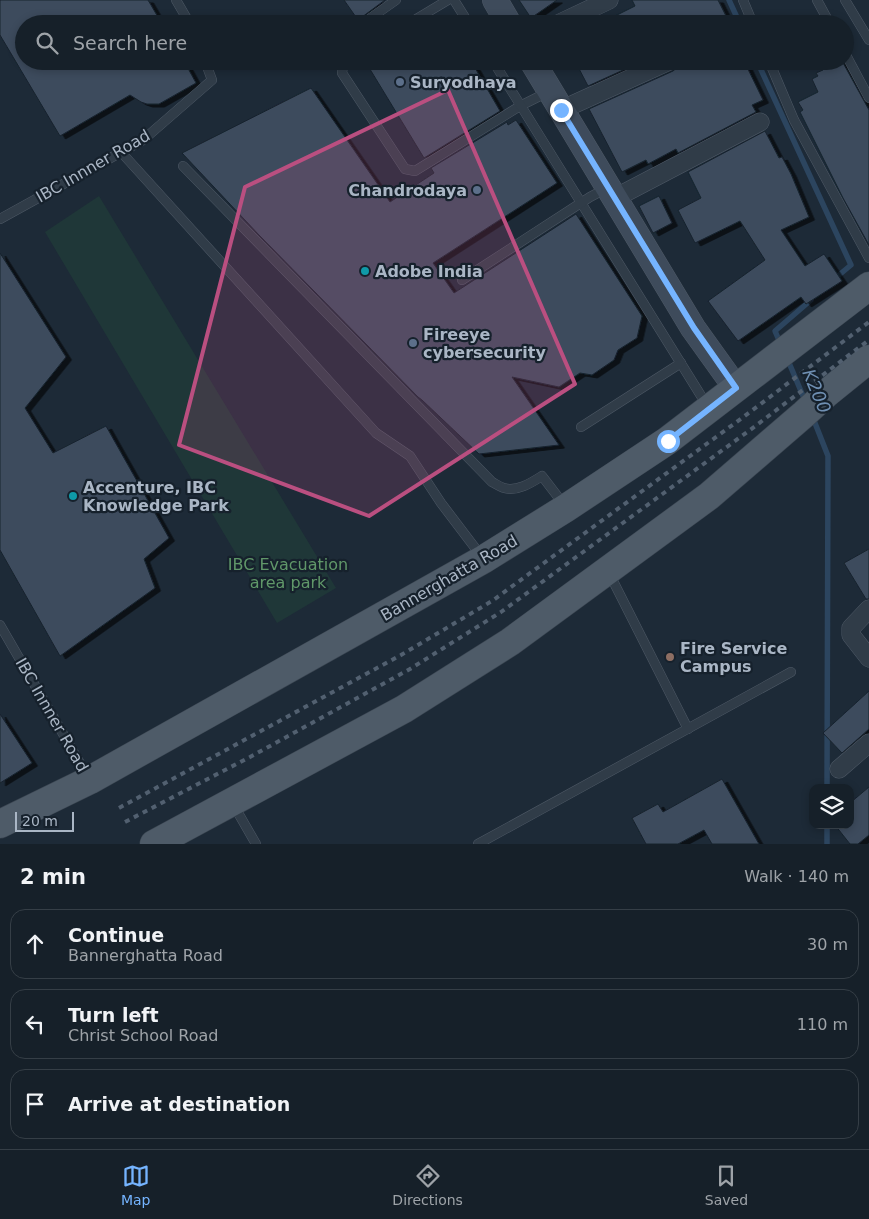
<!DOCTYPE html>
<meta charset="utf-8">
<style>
body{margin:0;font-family:"DejaVu Sans",sans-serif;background:#1f2831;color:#f1f3f6}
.controls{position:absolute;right:15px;bottom:15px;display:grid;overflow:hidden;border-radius:10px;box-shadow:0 2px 8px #0003}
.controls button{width:45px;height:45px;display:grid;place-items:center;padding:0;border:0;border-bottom:1px solid #353e46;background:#162029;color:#f1f3f6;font:25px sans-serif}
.scale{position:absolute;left:15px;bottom:12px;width:59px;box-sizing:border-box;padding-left:5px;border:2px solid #aab6c5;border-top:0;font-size:14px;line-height:18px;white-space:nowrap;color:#aab6c5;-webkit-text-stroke:4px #16212c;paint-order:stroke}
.stop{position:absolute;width:15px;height:15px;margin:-11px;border:4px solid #75b4ff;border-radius:50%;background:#fff}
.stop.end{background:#75b4ff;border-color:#fff;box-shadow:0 1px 5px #0008}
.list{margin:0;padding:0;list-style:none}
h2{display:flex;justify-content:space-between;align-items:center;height:65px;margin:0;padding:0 20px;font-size:21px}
h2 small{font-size:16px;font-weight:400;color:#9ea3a8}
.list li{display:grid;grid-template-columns:32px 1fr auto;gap:15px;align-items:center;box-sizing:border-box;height:70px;margin:0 10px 10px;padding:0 10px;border:1px solid #353e46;border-radius:15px}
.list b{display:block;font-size:19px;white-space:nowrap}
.list p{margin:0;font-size:16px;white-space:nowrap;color:#9ea3a8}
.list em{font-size:16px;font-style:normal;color:#9ea3a8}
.icon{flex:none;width:28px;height:28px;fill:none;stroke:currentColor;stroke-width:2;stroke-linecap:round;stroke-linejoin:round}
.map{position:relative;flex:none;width:869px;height:844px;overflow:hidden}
.search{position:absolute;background:#162029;box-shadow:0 2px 8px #0003;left:15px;right:15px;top:15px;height:55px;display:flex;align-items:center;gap:12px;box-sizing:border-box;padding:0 18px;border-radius:28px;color:#9ea3a8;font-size:19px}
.sheet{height:305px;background:#162029}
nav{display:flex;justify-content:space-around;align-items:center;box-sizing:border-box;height:70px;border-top:1px solid #353e46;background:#162029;font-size:14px;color:#9ea3a8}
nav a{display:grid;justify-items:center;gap:2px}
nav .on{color:#75b4ff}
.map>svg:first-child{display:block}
</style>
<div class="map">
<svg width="869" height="844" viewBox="0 0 869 844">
<defs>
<filter id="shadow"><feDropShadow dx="5.5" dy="3" stdDeviation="0" flood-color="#0009"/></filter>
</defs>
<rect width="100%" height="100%" fill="#1d2a37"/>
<path fill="#1f3738" d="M 99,196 L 336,588 L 277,623 L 45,232 Z"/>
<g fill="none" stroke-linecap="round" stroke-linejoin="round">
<g stroke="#2c455f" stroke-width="5.5">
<path d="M 729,0 L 740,24"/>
<path d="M 757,61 L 851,265 L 833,280"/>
<path d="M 781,345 L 775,331 L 811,300"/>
<path d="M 787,358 L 806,403"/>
<path d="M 813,418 L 828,456 L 827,788"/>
<path d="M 827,844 L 827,825"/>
</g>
</g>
<g fill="#3d4c5d" stroke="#18232e" filter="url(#shadow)">
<path d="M 0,0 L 148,0 L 162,24 L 24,24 L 24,61 L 184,61 L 196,83 L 159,104 L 147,104 L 141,102 L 130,95 L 60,136 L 0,35 Z"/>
<path d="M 344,0 L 385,0 L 358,20 Z"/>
<path d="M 519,0 L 557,0 L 531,18 Z"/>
<path d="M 632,0 L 718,0 L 730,24 L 599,24 L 635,6 Z"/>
<path d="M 365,61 L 471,61 L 500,111 L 424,158 Z"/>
<path d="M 575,61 L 643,61 L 588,86 Z"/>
<path d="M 680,61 L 744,61 L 763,100 L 752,105 L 756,112 L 678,153 L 676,149 L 648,164 L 646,160 L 622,172 L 589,109 L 673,71 L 678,67 Z"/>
<path d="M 818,61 L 842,61 L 869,110 L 869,245 L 843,198 L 800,112 L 803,110 L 798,102 L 818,92 L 812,79 L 818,76 L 816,73 L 823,70 Z"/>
<path d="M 311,88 L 390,202 L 434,173 L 431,168 L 507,122 L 508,125 L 516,120 L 557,183 L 433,263 L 454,293 L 576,214 L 642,316 L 637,338 L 618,350 L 614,360 L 592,375 L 580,373 L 559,387 L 512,377 L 559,445 L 479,454 L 422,400 L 418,397 L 259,235 L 182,153 Z"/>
<path d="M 765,131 L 779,158 L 782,157 L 791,174 L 809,217 L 781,230 L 805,266 L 824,254 L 842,281 L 806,304 L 801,297 L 738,341 L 708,301 L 765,260 L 740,221 L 695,243 L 678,210 L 701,198 L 688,172 Z"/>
<path d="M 659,196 L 672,223 L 653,233 L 639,206 Z"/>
<path d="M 0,253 L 66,357 L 25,408 L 53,453 L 106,426 L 169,538 L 144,559 L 155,588 L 60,656 L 0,550 Z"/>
<path d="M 869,549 L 869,599 L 866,599 L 844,563 Z"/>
<path d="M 869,691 L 869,729 L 842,753 L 823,733 Z"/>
<path d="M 0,714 L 32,763 L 0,783 Z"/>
<path d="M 722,779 L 759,844 L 712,844 L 704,830 L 678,844 L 646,844 L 632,818 L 658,804 L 663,812 Z"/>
<path d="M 869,787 L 869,835 L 858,844 L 850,844 L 835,825 L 850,825 L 850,803 Z"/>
</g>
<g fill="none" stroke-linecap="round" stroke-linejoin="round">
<g stroke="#4e5966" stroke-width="10">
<g id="lane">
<path d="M 176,0 L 190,24"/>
<path d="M 454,0 L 469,24"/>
<path d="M 743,0 L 753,24"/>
<path d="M 817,0 L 830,24"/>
<path d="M 845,0 L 869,40"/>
<path d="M 362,24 L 396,0"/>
<path d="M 408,24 L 448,0"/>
<path d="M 845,53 L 869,98"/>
<path d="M 345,61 L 343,66 L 342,73 L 405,169 L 415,171 L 520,106 L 548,92"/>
<path d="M 493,61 L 708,407"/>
<path d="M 769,61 L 794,120 L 869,258"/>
<path d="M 121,152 L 376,433 L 410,456 L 441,503 L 482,557"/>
<path d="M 183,166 L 492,482 C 496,484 500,487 504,488 C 517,492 531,483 542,476 L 565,506"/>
<path d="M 0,219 L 143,140 L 212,80 L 205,61"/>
<path d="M 462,280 L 590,197 L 607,188"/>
<path d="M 581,427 L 681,363"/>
<path d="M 609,573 L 688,729"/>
<path d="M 0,625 L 88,777"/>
<path d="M 233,804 L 256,844"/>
<path d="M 478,844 L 791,672"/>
</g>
</g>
<g stroke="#4e5966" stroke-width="19">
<g id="street">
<path d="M 558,24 L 609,0"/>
<path d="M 561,110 L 669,61"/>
<path d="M 615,198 L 760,122"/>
<path d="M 869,609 L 851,628 L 851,635 L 869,658"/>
<path d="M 839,769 L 869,743"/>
</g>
</g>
<g stroke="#4e5966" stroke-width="26">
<g id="secondary">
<path d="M 495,0 L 509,24"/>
<path d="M 532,61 L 693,328 L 736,388"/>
</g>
</g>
<g stroke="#3a4551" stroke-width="29">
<g id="primary">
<path d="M 0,824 L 90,780 L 484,559 L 566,508 L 667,441 L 869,286"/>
<path d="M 154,844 L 404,709 L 510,642 L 709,496 L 804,414 L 827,393 L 869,359"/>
</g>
</g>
<use href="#lane" stroke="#303c48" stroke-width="9"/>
<use href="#street" stroke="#303c48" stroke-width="18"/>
<use href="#secondary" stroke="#3e4b5b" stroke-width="25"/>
<use href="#primary" stroke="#4e5b68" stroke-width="28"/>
<g stroke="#526070" stroke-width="4" stroke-dasharray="5 5" stroke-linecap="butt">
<path d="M 119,808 L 401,655 L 492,601 L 742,418 L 869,322"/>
<path d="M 125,822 L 250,757 L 410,669 L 501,612 L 750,430 L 869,340"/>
</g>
</g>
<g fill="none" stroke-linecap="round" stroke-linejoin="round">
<path stroke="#75b4ff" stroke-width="6" d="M 561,110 L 694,328 L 736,388 L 668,441"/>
</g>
<path fill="#ba4f80" fill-opacity="0.2" stroke="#ba4f80" stroke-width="4" stroke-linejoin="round" d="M 448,90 L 575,384 L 369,516 L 179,445 L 245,187 Z"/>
<g fill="#5c6f8a" stroke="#16212c" stroke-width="2">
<circle cx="400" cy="82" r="5"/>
<circle cx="477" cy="190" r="5"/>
<circle cx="413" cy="343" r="5"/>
</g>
<g fill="#0f9aa8" stroke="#16212c" stroke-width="2">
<circle cx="365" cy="271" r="5"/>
<circle cx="73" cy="496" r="5"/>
</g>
<circle fill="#8d6e63" stroke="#16212c" stroke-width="2" cx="670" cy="657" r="5"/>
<g text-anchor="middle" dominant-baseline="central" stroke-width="4.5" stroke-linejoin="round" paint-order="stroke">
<g font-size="16" font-weight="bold" fill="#aab6c5" stroke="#16212c" text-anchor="start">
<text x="410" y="82">Suryodhaya</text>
<text x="467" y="190" text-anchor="end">Chandrodaya</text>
<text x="375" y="271">Adobe India</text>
<text x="423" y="334">Fireeye<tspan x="423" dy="18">cybersecurity</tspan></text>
<text x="83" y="487">Accenture, IBC<tspan x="83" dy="18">Knowledge Park</tspan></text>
<text x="680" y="648">Fire Service<tspan x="680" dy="18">Campus</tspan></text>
</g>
<g font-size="16" fill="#aab6c5" stroke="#16212c">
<text transform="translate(93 166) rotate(-30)">IBC Innner Road</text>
<text transform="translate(449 578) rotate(-30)">Bannerghatta Road</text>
<text transform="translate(52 715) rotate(60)">IBC Innner Road</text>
</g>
<g font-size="16" fill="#609769" stroke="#16212c">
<text x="288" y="564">IBC Evacuation<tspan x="288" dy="18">area park</tspan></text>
</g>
<g font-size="18" font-style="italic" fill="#6f8fb2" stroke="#16212c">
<text transform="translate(817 391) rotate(67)">K200</text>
</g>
</g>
</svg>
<div class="controls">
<button><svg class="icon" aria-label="layers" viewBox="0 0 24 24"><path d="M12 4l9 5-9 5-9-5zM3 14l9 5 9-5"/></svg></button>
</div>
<div class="scale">20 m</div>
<div class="stop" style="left:668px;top:441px"></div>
<div class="stop end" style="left:561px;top:110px"></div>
<div class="search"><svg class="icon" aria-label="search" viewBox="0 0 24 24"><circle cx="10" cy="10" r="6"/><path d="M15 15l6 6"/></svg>Search here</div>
</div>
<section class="sheet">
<h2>2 min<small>Walk · 140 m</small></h2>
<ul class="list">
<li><svg class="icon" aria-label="ahead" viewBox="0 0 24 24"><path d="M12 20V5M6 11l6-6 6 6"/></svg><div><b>Continue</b><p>Bannerghatta Road</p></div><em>30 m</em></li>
<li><svg class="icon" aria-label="left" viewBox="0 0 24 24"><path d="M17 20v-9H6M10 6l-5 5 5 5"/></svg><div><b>Turn left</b><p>Christ School Road</p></div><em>110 m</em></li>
<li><svg class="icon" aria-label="arrive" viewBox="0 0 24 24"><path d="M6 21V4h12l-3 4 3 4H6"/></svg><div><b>Arrive at destination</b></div></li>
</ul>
</section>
<nav>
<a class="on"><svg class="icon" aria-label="map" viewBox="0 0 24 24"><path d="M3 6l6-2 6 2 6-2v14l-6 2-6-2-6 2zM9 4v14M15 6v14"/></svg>Map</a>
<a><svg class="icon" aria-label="directions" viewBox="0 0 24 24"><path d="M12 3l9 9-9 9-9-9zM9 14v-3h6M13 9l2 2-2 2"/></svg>Directions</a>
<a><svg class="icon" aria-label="saved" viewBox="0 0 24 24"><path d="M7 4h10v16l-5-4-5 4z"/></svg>Saved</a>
</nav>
